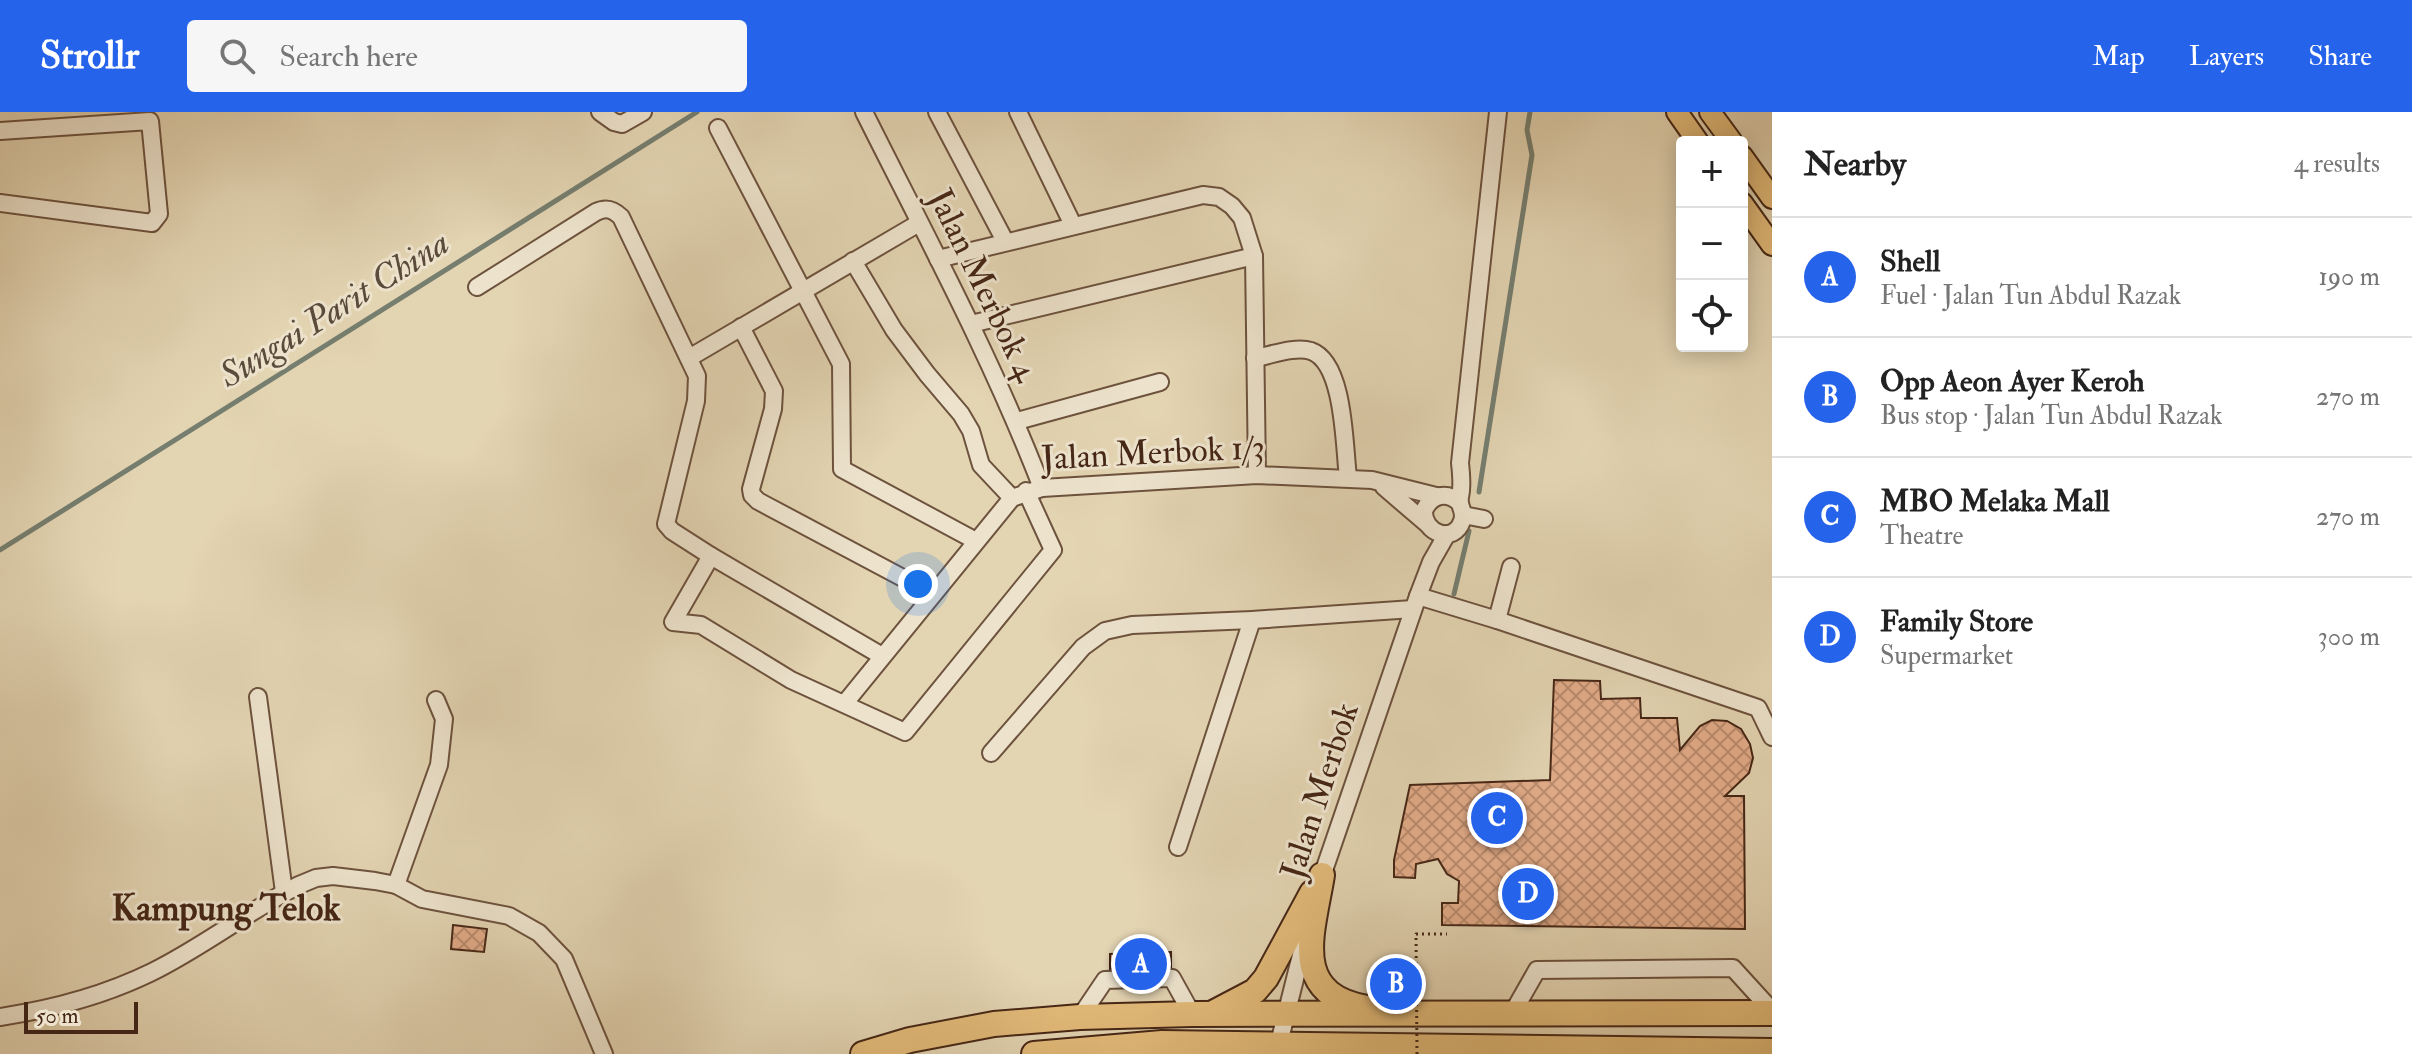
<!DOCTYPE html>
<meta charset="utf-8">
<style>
body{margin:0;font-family:"IM FELL Double Pica",serif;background:#f6f6f6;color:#222}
.controls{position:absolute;right:24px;top:24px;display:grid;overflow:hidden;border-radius:8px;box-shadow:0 4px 20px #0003}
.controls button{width:72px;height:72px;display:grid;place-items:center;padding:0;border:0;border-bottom:2px solid #e0e0e0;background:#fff;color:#222;font:40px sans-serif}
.scale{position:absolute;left:24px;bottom:20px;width:114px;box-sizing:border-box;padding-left:8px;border:4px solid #462716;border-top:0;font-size:22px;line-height:28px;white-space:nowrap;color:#462716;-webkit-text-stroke:6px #ede3cd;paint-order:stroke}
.you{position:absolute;left:918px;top:472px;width:28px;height:28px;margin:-20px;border:6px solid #fff;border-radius:50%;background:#1a73e8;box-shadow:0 0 0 12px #1a73e833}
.badge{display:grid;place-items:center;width:52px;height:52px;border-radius:50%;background:#2563eb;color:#fff;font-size:26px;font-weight:700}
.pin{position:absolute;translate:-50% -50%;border:4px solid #fff;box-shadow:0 2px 8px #0006}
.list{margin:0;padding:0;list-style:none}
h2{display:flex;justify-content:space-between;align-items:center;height:104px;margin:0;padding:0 32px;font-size:34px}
h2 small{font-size:26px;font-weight:400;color:#767676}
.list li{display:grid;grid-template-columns:52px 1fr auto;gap:24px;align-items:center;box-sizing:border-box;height:120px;padding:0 32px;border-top:2px solid #e0e0e0}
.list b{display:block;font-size:30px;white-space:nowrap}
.list p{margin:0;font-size:26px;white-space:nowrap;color:#767676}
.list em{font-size:26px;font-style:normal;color:#767676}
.icon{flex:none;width:44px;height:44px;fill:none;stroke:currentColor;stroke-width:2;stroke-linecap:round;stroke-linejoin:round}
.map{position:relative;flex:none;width:1772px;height:942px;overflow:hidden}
header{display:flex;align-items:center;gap:48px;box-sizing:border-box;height:112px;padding:0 40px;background:#2563eb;color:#fff}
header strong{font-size:38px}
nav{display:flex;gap:44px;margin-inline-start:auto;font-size:28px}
.search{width:560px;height:72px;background:#f6f6f6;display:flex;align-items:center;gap:20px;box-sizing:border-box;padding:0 28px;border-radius:8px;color:#767676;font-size:30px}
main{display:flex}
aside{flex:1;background:#fff}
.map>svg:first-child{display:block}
</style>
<header>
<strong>Strollr</strong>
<div class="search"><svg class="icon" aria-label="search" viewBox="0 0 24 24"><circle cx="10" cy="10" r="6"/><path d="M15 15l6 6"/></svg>Search here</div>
<nav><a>Map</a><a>Layers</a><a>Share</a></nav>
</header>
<main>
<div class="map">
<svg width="1772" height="942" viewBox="0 0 1772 942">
<defs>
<pattern id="building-cross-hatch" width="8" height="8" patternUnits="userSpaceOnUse" patternTransform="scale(2)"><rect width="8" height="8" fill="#e3ac89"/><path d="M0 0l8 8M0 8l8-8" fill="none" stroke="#ba8c6f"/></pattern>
</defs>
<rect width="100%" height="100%" fill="#e3d4b2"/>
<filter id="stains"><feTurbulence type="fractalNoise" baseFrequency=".0025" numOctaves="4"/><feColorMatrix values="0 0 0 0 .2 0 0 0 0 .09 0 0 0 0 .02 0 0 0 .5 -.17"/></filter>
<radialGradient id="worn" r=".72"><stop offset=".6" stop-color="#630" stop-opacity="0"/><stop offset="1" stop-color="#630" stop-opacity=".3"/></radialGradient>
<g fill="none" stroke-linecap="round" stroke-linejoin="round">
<g stroke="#757e6f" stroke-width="5">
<path d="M 1479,380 L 1532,43 L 1527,18 L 1530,0"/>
<path d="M 0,438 L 697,0"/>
<path d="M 1454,482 L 1469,419"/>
</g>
</g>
<g fill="url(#building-cross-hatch)" stroke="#462716" stroke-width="2">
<path d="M 1554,568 L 1600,569 L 1601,587 L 1640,586 L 1641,606 L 1677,606 L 1680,638 L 1700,614 L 1712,608 L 1727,609 L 1741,617 L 1750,632 L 1753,646 L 1749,661 L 1725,684 L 1744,684 L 1745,817 L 1442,813 L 1442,791 L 1458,791 L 1459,769 L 1447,762 L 1438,747 L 1416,752 L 1415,766 L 1394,765 L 1394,748 L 1410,673 L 1550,668 Z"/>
<path d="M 453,813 L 487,817 L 484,840 L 451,837 Z"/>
<path d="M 1171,840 L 1171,855 L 1110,857 L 1110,842 Z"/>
</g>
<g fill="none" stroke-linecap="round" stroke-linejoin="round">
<g stroke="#6d523d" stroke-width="20">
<g id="minor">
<path d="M 600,0 L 614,10 L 622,12 L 643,0"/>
<path d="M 864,0 C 926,124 992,246 1042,376"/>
<path d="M 937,0 L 1005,129"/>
<path d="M 1018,0 L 1073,113"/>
<path d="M 718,16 L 841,252 L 842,357 L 976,429"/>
<path d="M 0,19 L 150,9 L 159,102 L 152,111 L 0,91"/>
<path d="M 938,147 L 1203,83 L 1219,85 L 1232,94 L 1242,106 L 1254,144 L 1257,363"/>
<path d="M 853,149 L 894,218 L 927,262 L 961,302 L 971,319 L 981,353 L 1012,386"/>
<path d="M 477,175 L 596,100 C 606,95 613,97 621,105 L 697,264 L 696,289 L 666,412 L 672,419 L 711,444 L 882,544"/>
<path d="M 971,212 L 1254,144"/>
<path d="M 741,215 L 774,279 L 773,297 L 751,377 L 752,383 L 758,389 L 933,482"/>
<path d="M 689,246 L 919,111"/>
<path d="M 1255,246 C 1272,243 1295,234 1311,239 C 1345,251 1344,335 1348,365"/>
<path d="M 1017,309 L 1160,270"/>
<path d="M 1384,375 L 1426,411"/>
<path d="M 1460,391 C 1447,379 1431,382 1424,399 C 1423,421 1454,433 1462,409 C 1465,401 1461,398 1460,391 C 1459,386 1461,382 1461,378 C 1462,369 1461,360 1460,351 L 1498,0"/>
<path d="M 1463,403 L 1484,407"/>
<path d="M 711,444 L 673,510 L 701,513 L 791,568 L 905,620 L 1053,438 L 1026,379"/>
<path d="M 1418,484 L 1497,508 L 1758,596 L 1772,625"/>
<path d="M 1497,508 L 1511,455"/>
<path d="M 258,585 L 284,780"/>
<path d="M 845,591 L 1012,386 L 1042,376 L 1257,363 L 1372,368 L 1436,384"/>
<path d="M 991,641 L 1083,535 L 1105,519 L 1132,513 L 1252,508 L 1413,497"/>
<path d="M 1178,735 L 1252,508"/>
<path d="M 396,773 L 439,653 L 444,607 L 436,588"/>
<path d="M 1319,773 L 1418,484 L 1431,450 L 1447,422"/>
<path d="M 1512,902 L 1537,858 L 1733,856 L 1772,899"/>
<path d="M 0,905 C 53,897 103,884 152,860 C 203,835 248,799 299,773 L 316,766 L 333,764 L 375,769 L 396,773 L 422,787 L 509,804 L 539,821 L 564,847 L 604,942"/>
<path d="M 1080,905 L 1105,868 L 1172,866 L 1192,902"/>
<path d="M 1279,931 L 1305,827"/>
</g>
</g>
<g stroke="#462716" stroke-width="24">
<g id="major">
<path d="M 1677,0 L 1698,30"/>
<path d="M 1710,0 L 1732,30"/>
<path d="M 1742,44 L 1772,86"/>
<path d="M 1742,91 L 1772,133"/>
</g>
</g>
<g stroke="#462716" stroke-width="28">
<g id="highway">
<path d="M 1322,763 C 1313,820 1288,882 1367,896"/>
<path d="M 1215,900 L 1255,879 L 1266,866 L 1312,781"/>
<path d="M 863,942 L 910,928 L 994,912 L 1080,905 L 1192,902 L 1772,901"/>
<path d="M 1034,942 L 1162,931 L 1772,939"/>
</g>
</g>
<use href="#minor" stroke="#ede3cd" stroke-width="16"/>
<use href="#major" stroke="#e2ba79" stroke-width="20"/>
<use href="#highway" stroke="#e2ba79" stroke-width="24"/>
<path stroke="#462716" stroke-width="3" stroke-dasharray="2 4" stroke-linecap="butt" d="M 1417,942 L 1416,822 L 1447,822"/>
</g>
<g text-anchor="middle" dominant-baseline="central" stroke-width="6" stroke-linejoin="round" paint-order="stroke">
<g font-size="34" fill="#462716" stroke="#ede3cd">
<text transform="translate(983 173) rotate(64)">Jalan Merbok 4</text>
<text transform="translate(1153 341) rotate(-3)">Jalan Merbok 1/3</text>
<text transform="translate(1320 679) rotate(-72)">Jalan Merbok</text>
</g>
<g font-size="36" font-style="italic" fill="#5a4b3b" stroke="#ede3cd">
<text transform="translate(334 197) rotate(-32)">Sungai Parit China</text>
</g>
<g font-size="36" font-weight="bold" fill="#462716" stroke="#ede3cd">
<text x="226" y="796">Kampung Telok</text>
</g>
</g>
<rect width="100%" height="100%" filter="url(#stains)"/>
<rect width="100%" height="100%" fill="url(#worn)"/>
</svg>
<div class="controls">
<button>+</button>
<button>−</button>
<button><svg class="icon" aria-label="locate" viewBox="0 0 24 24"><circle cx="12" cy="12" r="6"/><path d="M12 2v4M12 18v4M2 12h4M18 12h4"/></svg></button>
</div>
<div class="scale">50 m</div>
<div class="you"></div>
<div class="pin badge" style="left:1141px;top:852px">A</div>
<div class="pin badge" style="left:1396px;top:872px">B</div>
<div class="pin badge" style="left:1497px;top:706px">C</div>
<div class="pin badge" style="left:1528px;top:782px">D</div>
</div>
<aside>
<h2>Nearby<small>4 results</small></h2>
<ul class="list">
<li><span class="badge">A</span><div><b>Shell</b><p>Fuel · Jalan Tun Abdul Razak</p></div><em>190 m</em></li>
<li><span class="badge">B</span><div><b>Opp Aeon Ayer Keroh</b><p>Bus stop · Jalan Tun Abdul Razak</p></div><em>270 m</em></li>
<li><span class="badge">C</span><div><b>MBO Melaka Mall</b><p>Theatre</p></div><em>270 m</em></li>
<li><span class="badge">D</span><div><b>Family Store</b><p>Supermarket</p></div><em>300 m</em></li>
</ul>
</aside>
</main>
